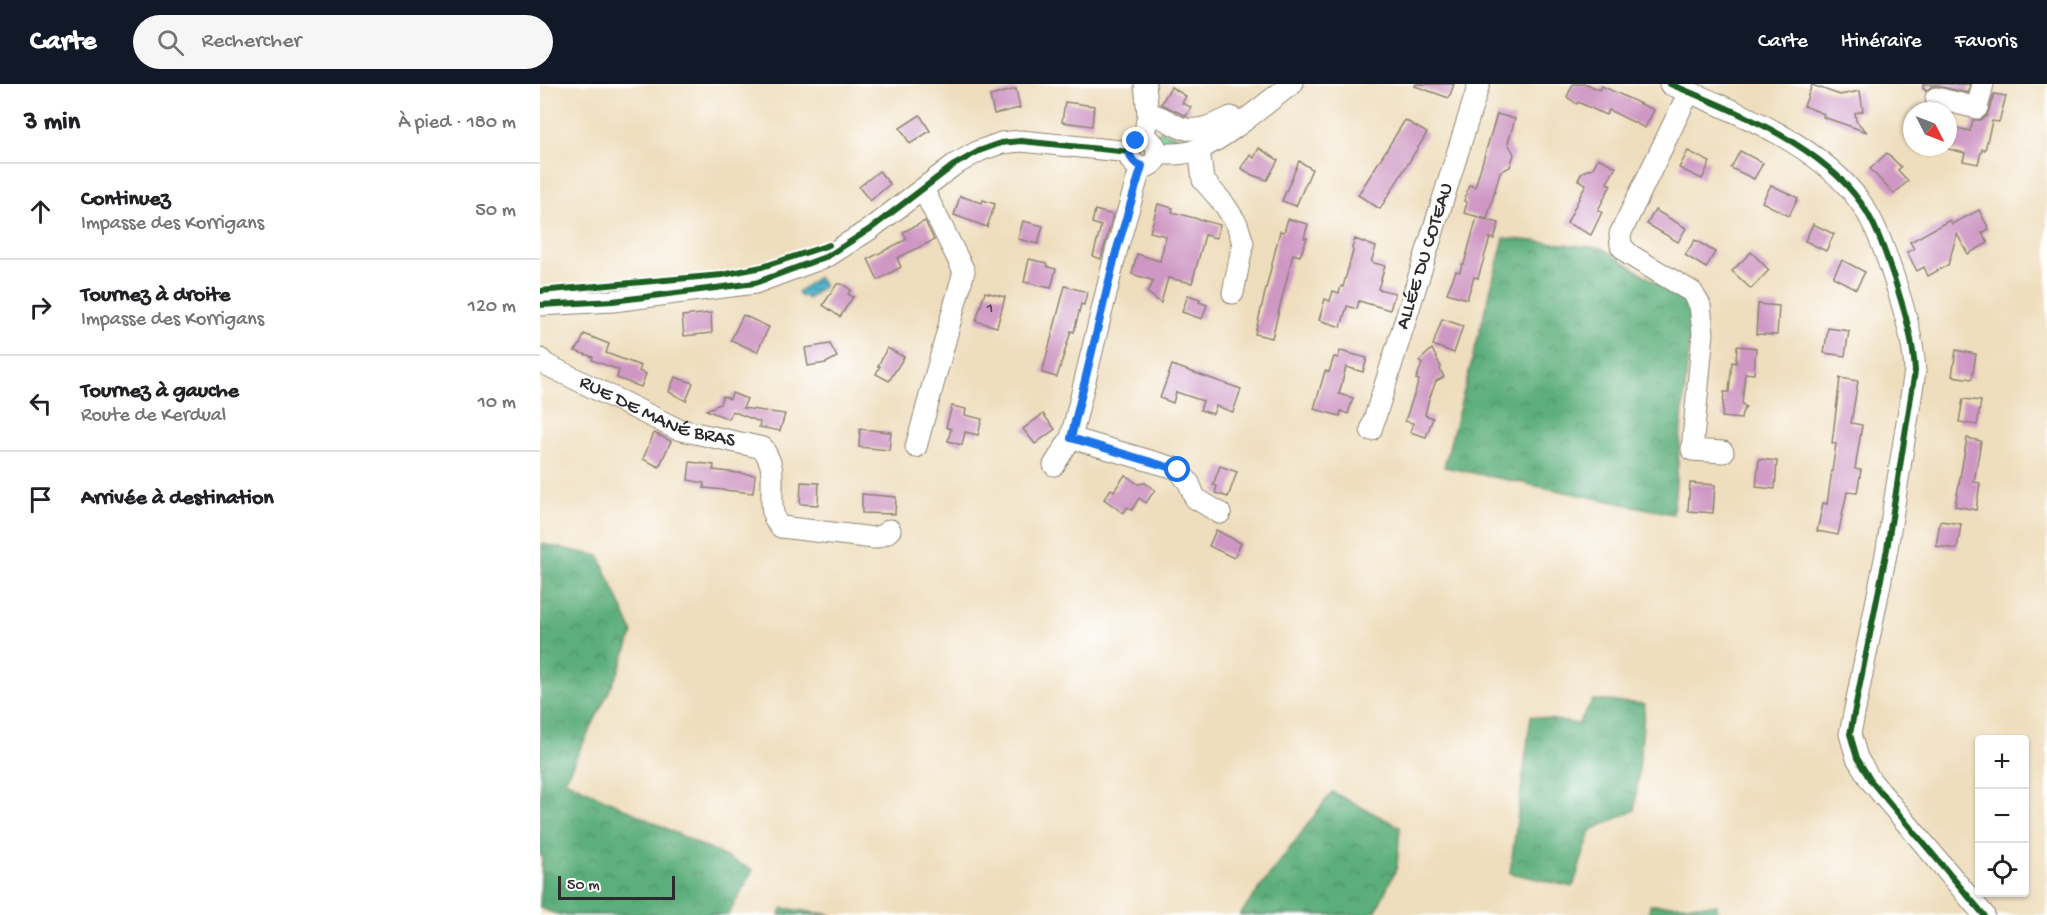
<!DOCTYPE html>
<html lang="fr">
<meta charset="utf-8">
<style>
body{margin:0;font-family:"Gochi Hand",sans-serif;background:#f6f6f6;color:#202124}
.controls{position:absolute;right:18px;bottom:18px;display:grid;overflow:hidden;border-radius:6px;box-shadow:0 2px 4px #0004}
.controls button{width:54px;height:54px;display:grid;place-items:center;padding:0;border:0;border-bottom:2px solid #e0e0e0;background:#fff;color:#202124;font:30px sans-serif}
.compass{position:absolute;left:1363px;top:18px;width:54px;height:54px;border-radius:50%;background:#fff;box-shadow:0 2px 4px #0004;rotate:132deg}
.scale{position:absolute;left:18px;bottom:15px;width:117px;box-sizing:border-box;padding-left:6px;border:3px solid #2b2b2b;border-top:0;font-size:16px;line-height:21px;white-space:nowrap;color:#2b2b2b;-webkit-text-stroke:4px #fff;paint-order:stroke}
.stop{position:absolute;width:18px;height:18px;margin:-14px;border:4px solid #1a73e8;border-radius:50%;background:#fff}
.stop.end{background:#1a73e8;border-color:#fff;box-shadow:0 2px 6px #0008}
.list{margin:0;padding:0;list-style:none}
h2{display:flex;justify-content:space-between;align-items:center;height:78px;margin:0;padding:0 24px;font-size:26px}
h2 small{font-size:20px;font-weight:400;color:#757577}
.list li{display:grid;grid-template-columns:39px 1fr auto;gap:18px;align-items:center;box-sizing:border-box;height:96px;padding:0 24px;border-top:2px solid #e0e0e0}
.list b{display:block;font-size:22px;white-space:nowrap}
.list p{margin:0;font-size:20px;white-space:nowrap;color:#757577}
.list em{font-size:20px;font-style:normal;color:#757577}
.icon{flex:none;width:33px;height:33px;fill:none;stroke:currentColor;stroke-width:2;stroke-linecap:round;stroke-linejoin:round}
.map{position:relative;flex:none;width:1507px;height:831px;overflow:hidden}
header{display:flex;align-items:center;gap:36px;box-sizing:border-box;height:84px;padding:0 30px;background:#111827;color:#fff}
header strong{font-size:28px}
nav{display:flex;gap:33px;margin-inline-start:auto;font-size:21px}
.search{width:420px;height:54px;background:#f6f6f6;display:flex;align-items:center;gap:15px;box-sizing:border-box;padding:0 21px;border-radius:33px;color:#757577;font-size:22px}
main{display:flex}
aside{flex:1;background:#fff}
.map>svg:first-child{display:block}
</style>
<header>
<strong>Carte</strong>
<div class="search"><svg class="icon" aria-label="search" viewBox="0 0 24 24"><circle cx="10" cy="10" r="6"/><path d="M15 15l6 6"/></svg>Rechercher</div>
<nav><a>Carte</a><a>Itinéraire</a><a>Favoris</a></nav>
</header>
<main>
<aside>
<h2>3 min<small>À pied · 180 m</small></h2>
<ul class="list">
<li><svg class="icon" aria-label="ahead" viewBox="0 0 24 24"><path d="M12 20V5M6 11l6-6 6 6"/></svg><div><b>Continuez</b><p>Impasse des Korrigans</p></div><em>50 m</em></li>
<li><svg class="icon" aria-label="right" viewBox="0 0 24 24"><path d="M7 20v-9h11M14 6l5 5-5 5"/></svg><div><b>Tournez à droite</b><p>Impasse des Korrigans</p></div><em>120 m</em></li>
<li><svg class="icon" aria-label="left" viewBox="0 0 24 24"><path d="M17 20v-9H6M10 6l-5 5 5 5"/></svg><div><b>Tournez à gauche</b><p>Route de Kerdual</p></div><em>10 m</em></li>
<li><svg class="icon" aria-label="arrive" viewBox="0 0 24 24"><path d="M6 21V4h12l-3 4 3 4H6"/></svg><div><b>Arrivée à destination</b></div></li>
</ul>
</aside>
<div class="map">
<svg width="1507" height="831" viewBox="0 0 1507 831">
<defs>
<pattern id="grass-tufts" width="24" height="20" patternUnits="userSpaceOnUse" patternTransform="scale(1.5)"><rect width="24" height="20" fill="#71ca8f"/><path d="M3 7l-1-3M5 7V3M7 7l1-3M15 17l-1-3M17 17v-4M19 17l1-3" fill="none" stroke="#5da475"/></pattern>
<pattern id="forest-crowns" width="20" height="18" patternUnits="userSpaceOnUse" patternTransform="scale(1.5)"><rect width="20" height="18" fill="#5cae7a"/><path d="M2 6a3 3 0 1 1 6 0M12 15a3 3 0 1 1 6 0" fill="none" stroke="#4c8e64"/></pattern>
<pattern id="water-rules" width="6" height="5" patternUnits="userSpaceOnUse" patternTransform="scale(1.5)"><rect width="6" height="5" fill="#48b0c7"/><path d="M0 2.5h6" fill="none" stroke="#3c8fa2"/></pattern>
</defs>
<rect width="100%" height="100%" fill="#fff"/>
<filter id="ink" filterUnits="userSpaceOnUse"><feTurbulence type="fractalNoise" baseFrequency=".0167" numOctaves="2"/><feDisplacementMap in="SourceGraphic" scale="12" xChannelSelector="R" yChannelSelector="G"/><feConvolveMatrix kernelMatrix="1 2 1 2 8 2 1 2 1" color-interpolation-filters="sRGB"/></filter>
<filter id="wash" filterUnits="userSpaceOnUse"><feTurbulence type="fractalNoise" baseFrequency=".008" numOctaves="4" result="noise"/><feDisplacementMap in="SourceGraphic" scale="24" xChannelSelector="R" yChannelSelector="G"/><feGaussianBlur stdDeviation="1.35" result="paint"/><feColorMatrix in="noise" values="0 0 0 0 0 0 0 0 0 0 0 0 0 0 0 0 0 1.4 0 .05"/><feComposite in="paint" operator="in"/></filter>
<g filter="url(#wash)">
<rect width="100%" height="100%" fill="#efdebd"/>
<path fill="url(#grass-tufts)" stroke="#4e7a5d" stroke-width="1.5" d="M 622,47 L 634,52 L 652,55 L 613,62 L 614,50 Z"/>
<g fill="url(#forest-crowns)" stroke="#446c52" stroke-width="1.5">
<path d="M 964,154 L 1062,164 L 1153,222 L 1133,430 L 904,383 Z"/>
<path d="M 2,460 L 59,472 L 93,549 L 78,589 L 25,696 L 213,786 L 188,831 L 19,831 L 0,824 L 2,772 L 0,772 Z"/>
<path d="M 1053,616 L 1105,620 L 1095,726 L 1051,746 L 1033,803 L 970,789 L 991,632 L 1038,640 Z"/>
<path d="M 792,708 L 860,743 L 857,783 L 836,827 L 824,831 L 700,831 Z"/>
<path d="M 1110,821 L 1177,821 L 1178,831 L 1109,831 Z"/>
<path d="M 243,824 L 292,831 L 239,831 Z"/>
</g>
<path fill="url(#water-rules)" stroke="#3a6e79" stroke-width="1.5" d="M 278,193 L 284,202 L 268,215 L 265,212 L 261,213 L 258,208 Z"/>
<g id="blocks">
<g fill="#cf98c4">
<path d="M 876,0 L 914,0 L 909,14 L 875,2 Z"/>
<path d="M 1033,0 L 1047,0 L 1060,6 L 1062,2 L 1114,26 L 1105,44 L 1069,26 L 1066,31 L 1038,18 L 1037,20 L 1027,13 Z"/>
<path d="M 1383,0 L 1430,0 L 1428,9 L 1398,2 L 1392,2 L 1385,8 L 1386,6 L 1383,5 Z"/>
<path d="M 1272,1 L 1300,11 L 1320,7 L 1323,27 L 1315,29 L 1316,37 L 1327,48 L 1283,33 L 1284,30 L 1264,22 Z"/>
<path d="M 631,3 L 646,12 L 642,19 L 651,23 L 646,32 L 621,20 Z"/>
<path d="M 476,5 L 480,24 L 454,30 L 450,12 Z"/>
<path d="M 1454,10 L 1466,12 L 1459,38 L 1452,37 L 1445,66 L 1442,65 L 1438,80 L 1423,77 L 1425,69 L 1408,65 L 1408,42 L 1430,47 L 1433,36 L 1440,36 L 1447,32 Z"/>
<path d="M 525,18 L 554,22 L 552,42 L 522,38 Z"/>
<path d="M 957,30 L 975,35 L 968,59 L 974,70 L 970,83 L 960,88 L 947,135 L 924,129 L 927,118 L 924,117 L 929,101 L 935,103 Z"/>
<path d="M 380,31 L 390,47 L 370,60 L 360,44 Z"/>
<path d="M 865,36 L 887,49 L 840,125 L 818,111 Z"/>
<path d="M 719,64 L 738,76 L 727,96 L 712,91 L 701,84 L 710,71 L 714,74 Z"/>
<path d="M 1148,67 L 1170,78 L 1162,95 L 1139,84 Z"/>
<path d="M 1200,67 L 1223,79 L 1214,95 L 1191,84 Z"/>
<path d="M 1347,69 L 1361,83 L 1358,86 L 1368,97 L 1354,110 L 1330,85 Z"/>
<path d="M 1058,74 L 1076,83 L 1067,99 L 1071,101 L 1058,126 L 1062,128 L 1051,151 L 1027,139 L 1046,100 L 1038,96 L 1042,88 L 1053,84 Z"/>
<path d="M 759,77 L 772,85 L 756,122 L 742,117 Z"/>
<path d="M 339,87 L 350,100 L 330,117 L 319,103 Z"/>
<path d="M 1231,101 L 1258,114 L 1249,132 L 1222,118 Z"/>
<path d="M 420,112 L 442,119 L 443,116 L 455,120 L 447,143 L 414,131 Z"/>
<path d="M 618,120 L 633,124 L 632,128 L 680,141 L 676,154 L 665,151 L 652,199 L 628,194 L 621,219 L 607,208 L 614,197 L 592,190 L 597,170 L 620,177 L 626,152 L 610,148 Z"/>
<path d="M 555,126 L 573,131 L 561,175 L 553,172 L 561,142 L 552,139 Z"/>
<path d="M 1115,126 L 1146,144 L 1138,158 L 1107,140 Z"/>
<path d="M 1439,126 L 1449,145 L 1442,149 L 1448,159 L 1428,170 L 1417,150 L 1408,181 L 1388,192 L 1384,183 L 1377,187 L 1367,168 L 1374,165 L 1370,158 L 1410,136 L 1412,140 Z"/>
<path d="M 937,133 L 959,139 L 954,155 L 950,154 L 938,194 L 934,193 L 927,215 L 907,209 L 916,187 L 920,188 L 922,180 L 924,180 Z"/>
<path d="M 748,135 L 768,140 L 764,154 L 767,154 L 760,172 L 753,170 L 732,254 L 715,250 L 740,147 L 744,148 Z"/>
<path d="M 385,137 L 394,156 L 357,174 L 361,183 L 338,196 L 328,175 L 367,155 L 363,148 Z"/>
<path d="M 483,137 L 503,142 L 498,160 L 478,155 Z"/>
<path d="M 1273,140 L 1294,150 L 1286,167 L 1265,157 Z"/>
<path d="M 815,155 L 836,163 L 831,178 L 845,182 L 838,205 L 855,209 L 850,226 L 819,217 L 817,225 L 807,222 L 801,243 L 779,236 L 785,215 L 790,217 L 793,207 L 799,209 L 801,202 L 803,203 L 813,167 L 812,164 Z"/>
<path d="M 1155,156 L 1175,168 L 1166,184 L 1145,171 Z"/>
<path d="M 1211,168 L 1229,186 L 1211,205 L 1192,187 Z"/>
<path d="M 489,175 L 506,179 L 508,183 L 516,185 L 511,204 L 484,198 Z"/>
<path d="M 1302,176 L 1325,188 L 1316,205 L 1293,193 Z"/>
<path d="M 297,200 L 302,200 L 311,206 L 308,210 L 313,213 L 300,233 L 283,221 Z"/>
<path d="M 525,202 L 547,208 L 544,221 L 541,220 L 534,248 L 531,247 L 517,293 L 502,289 Z"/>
<path d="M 445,208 L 465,213 L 457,243 L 436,237 Z"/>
<path d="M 648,211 L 660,215 L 659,218 L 667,221 L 662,235 L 642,228 Z"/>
<path d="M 1218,220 L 1239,222 L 1237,251 L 1216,250 Z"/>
<path d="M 171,229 L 172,249 L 144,252 L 142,232 Z"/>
<path d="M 203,231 L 229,243 L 217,268 L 191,256 Z"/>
<path d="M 902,235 L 923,242 L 914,269 L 893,261 Z"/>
<path d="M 1288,244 L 1309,247 L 1305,272 L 1284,269 Z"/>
<path d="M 44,250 L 69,260 L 66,269 L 101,282 L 99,287 L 106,290 L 101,303 L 77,294 L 79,286 L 52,276 L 53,273 L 35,267 L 40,261 Z"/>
<path d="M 290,260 L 297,273 L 286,279 L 268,282 L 265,264 Z"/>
<path d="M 1197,262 L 1216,264 L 1214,290 L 1205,289 L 1202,320 L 1206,323 L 1202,329 L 1201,335 L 1182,333 L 1184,308 L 1189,308 L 1192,278 L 1196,279 Z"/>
<path d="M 347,264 L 364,273 L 349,297 L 336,290 L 340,282 L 338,282 Z"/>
<path d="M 892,265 L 901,283 L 900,285 L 904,293 L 896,297 L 888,318 L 885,331 L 893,334 L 886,353 L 870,348 L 873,339 L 865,337 L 879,296 L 876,295 L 882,280 L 879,277 Z"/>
<path d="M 1416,266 L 1436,270 L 1432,295 L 1412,292 Z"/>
<path d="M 800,267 L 827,274 L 823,288 L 806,283 L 799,310 L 813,314 L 808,330 L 801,327 L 800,332 L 774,325 L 785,287 L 789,288 L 794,273 L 798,274 Z"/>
<path d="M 632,281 L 701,305 L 693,328 L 676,322 L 673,330 L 660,326 L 663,317 L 636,308 L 633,319 L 620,314 Z"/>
<path d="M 135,293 L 153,299 L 146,317 L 129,308 Z"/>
<path d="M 1300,294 L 1318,297 L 1311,339 L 1322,341 L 1315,385 L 1321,386 L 1317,409 L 1307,408 L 1298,451 L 1277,447 L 1283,419 L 1287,420 L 1296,360 L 1292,359 Z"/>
<path d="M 192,309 L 207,315 L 203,324 L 245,330 L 240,347 L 219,343 L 220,338 L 192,327 L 189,335 L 166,326 L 180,320 L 183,312 L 190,315 Z"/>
<path d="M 1423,315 L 1441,317 L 1437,341 L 1419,338 Z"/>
<path d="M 412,322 L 426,325 L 425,331 L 442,335 L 438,351 L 425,348 L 422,361 L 408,357 L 411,345 L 406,343 Z"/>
<path d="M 503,330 L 515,345 L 495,360 L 483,345 Z"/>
<path d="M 320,345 L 351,348 L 349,366 L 319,363 Z"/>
<path d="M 114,349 L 131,357 L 119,383 L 103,375 Z"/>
<path d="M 1427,354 L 1441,357 L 1434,398 L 1440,399 L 1436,426 L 1415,422 Z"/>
<path d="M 1219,375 L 1237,377 L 1235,405 L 1216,403 Z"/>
<path d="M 150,378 L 174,381 L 173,386 L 215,391 L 213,409 L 164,404 L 164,399 L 148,396 Z"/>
<path d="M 680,382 L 697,388 L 688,413 L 675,409 L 677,402 L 673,401 Z"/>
<path d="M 585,391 L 598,400 L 605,399 L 615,406 L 606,419 L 599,414 L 592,426 L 588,423 L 583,429 L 564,415 L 571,405 L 574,407 Z"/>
<path d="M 261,398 L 279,399 L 278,421 L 260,420 Z"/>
<path d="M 1150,399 L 1175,401 L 1173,429 L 1148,427 Z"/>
<path d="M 322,410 L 356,413 L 355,430 L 322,429 Z"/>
<path d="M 1400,437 L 1421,440 L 1417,465 L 1396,462 Z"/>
<path d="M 676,446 L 701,459 L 694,474 L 669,462 Z"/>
</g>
</g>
</g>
<g filter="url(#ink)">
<use href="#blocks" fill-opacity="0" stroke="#8d8474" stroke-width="1.5"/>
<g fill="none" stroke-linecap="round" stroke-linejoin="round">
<g stroke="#8d8474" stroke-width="23">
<g id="minor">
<path d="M 605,0 L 608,30 L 606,42"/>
<path d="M 1130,0 C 1195,27 1280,60 1321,119 C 1337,142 1345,168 1354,194 C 1364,225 1373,254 1375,287 L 1347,465 L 1310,650 L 1317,674 L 1331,697 L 1444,831"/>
<path d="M 1149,8 L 1080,150 L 1081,162 L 1090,171 L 1152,208 L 1160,221 L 1163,249 L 1152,366 L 1183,368"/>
<path d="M 1396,14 L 1437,24 L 1443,0"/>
<path d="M 608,30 C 621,31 628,38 639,43 C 656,50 676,40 691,33"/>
<circle cx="603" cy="69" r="14"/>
<path d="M 659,65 L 663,96 L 684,120 L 697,140 L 703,159 L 693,209"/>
<path d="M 617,70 C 631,70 645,71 659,65 C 689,52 724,20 752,0"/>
<path d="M 0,221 L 73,217 L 215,199 L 288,172 L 330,145 L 414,81 L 439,67 L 461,59 L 481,57 L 590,68"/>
<path id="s1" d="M 0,275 L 5,280 L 137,345 L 223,364 C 226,370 230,376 231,382 C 235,401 226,432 241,443 L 334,454 L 345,450 L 350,446"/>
<path id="s2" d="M 831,346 L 939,0"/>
<path d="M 531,354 L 638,385 L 649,399 L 655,414 L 680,429"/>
<path d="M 376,363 L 424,187 L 383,105"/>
<path d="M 514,381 L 531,354 L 576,168 L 601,82"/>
</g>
</g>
<use href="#minor" stroke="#fff" stroke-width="21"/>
<g stroke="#fff" stroke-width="10">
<g id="cycleway">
<path d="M 1130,0 C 1195,27 1280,60 1321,119 C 1337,142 1345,168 1354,194 C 1364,225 1373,254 1375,287 L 1347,465 L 1310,650 L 1317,674 L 1331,697 L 1444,831"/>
<path d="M 0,207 L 182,191 L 222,183 L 289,161"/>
<path d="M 0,221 L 73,217 L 215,199 L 288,172 L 330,145 L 414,81 L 439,67 L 461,59 L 481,57 L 590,68"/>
</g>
</g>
<use href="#cycleway" stroke="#1b5e20" stroke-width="6"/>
</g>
</g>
<g fill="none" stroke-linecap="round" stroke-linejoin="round" filter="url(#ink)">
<path stroke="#1a73e8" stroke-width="8" d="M 596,57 C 586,66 589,78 602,82 L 576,168 L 531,354 L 638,386"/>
</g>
<g text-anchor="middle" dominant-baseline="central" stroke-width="4.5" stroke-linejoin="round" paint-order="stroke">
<g font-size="16" fill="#544651">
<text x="450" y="225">1</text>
</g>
<g font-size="20" fill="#2b2b2b" stroke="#fff">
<text stroke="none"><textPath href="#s2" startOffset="182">ALLÉE DU COTEAU</textPath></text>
<text stroke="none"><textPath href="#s1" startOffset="130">RUE DE MANÉ BRAS</textPath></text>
</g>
</g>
</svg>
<div class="controls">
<button>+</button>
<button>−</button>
<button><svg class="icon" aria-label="locate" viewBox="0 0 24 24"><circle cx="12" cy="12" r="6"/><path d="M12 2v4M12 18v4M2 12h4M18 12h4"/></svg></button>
</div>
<svg class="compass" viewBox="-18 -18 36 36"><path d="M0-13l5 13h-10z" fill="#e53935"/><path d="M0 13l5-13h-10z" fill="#757577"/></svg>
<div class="scale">50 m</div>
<div class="stop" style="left:638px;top:386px"></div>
<div class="stop end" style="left:596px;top:57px"></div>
</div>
</main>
